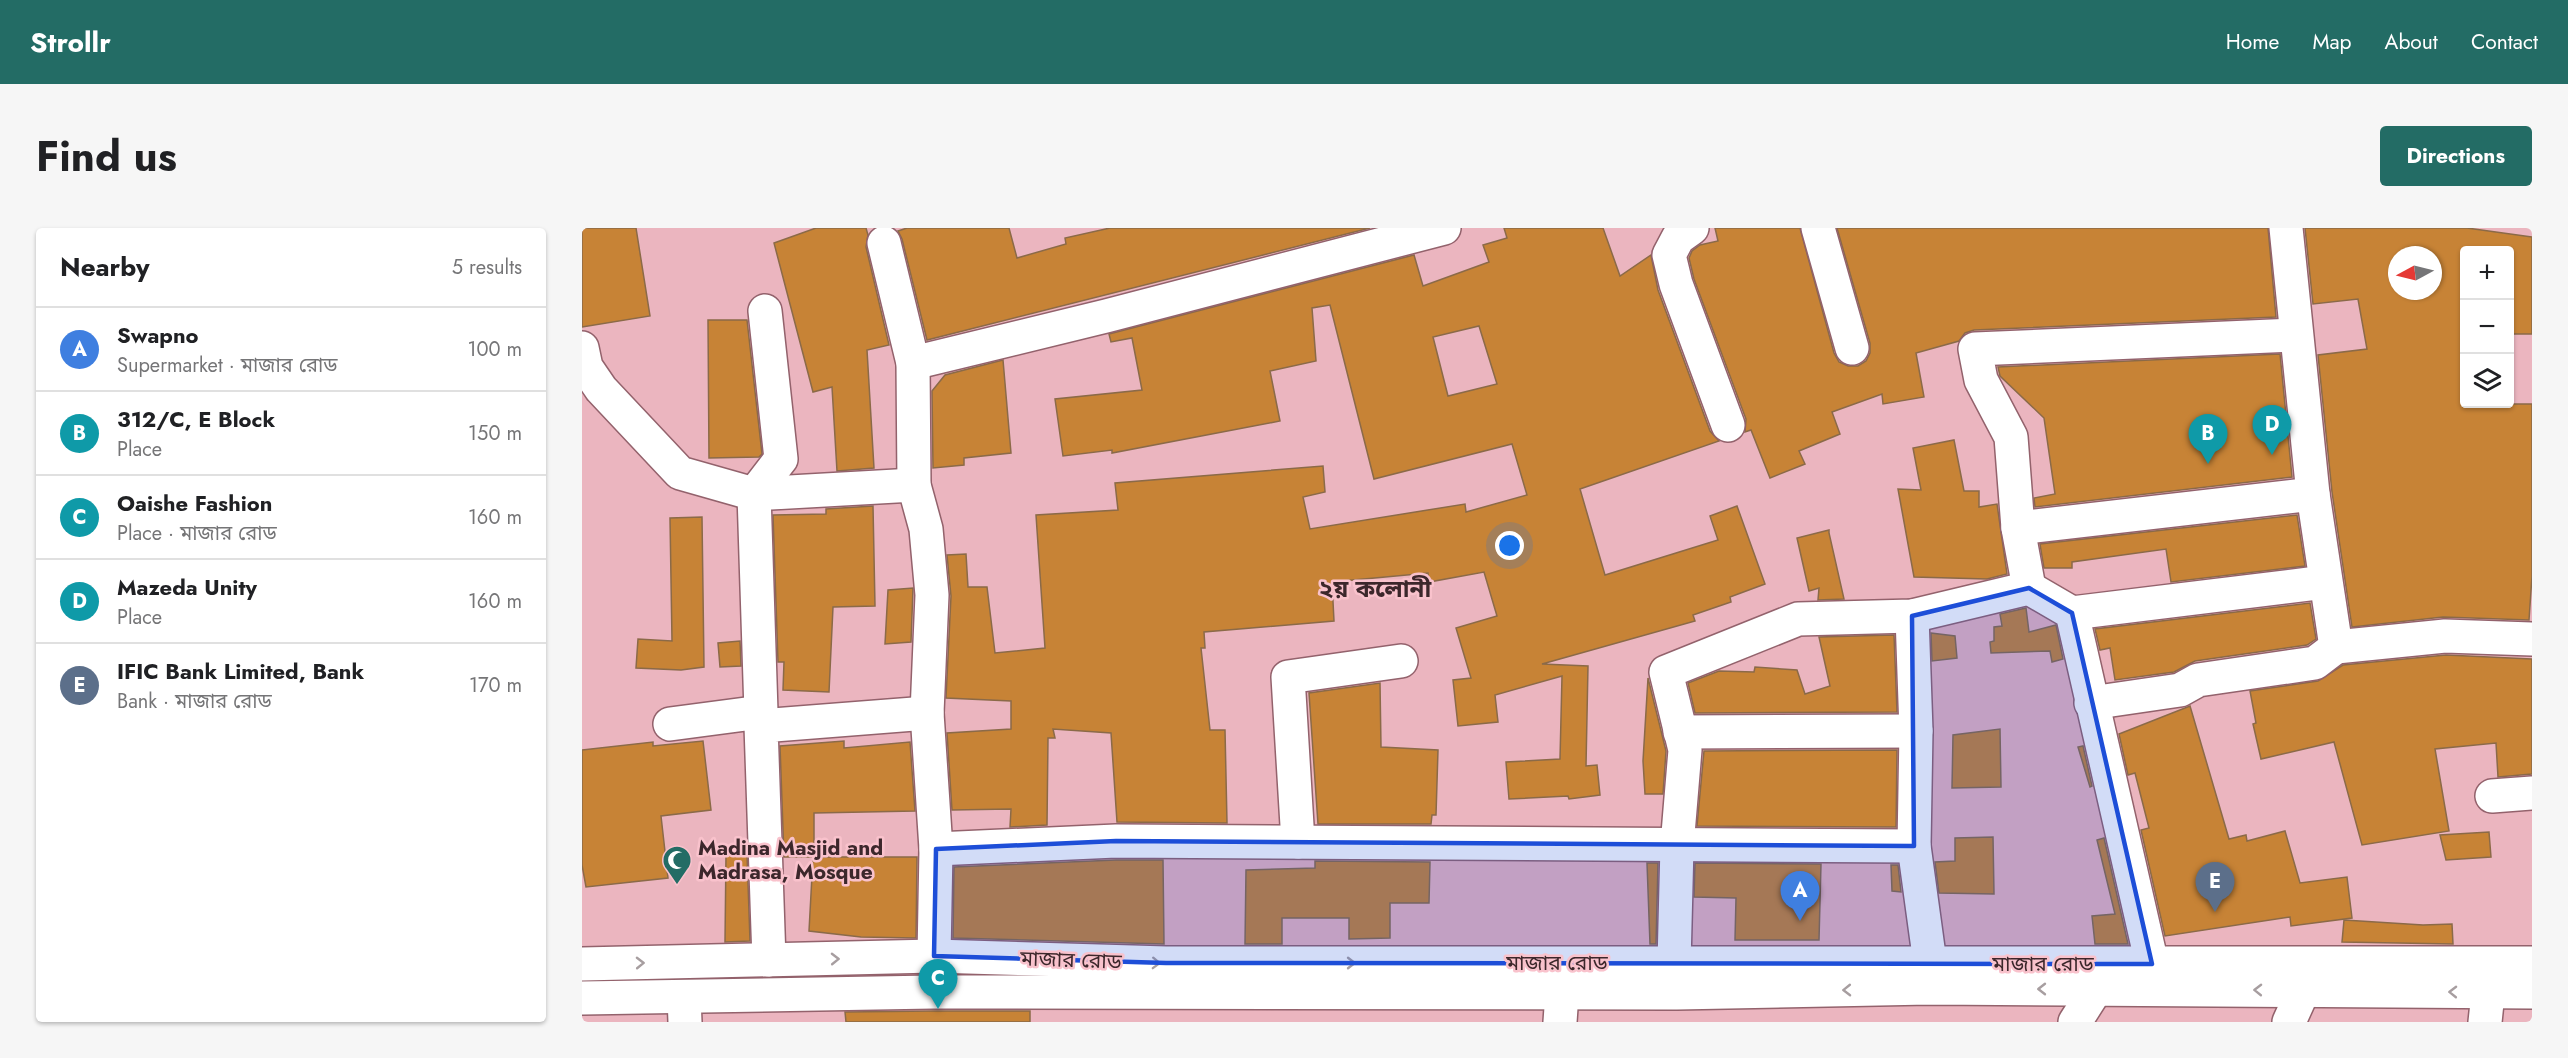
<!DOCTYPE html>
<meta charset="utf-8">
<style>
body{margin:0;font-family:Jost,"Noto Sans Bengali",sans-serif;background:#f6f6f6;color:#202124}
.controls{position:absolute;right:18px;top:18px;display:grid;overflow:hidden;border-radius:6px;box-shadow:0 2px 4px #0004}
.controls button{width:54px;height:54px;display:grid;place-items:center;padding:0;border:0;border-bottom:2px solid #e0e0e0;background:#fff;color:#202124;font:30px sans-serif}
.compass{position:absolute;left:1806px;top:18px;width:54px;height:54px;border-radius:50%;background:#fff;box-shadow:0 2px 4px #0004;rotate:263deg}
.you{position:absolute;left:928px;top:318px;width:21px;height:21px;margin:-15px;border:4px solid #fff;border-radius:50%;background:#1a73e8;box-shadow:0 0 0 9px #1a73e833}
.badge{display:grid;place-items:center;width:39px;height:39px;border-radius:50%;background:#236c65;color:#fff;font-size:20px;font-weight:700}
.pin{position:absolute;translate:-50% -50px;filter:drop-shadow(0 2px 3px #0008)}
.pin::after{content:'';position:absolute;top:32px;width:21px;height:18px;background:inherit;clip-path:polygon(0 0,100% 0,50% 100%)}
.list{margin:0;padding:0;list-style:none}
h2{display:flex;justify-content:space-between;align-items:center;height:78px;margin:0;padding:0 24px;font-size:26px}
h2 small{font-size:20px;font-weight:400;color:#757577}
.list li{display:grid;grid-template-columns:39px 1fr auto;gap:18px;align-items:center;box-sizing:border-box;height:84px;padding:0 24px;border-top:2px solid #e0e0e0}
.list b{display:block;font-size:22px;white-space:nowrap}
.list p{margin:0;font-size:20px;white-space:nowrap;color:#757577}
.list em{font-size:20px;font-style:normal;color:#757577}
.icon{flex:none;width:33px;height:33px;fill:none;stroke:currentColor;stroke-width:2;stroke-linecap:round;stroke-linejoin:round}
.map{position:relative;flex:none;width:1950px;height:794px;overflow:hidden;border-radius:6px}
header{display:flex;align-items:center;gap:36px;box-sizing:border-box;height:84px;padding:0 30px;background:#236c65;color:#fff}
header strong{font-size:28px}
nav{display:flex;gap:33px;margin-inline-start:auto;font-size:21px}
.intro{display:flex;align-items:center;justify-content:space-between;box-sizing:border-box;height:144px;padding:0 36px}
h1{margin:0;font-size:42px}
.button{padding:15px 27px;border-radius:6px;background:#236c65;color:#fff;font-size:21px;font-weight:700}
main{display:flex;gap:36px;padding:0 36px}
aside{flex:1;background:#fff;border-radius:6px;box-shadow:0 2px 4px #0004}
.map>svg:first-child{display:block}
</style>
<header>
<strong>Strollr</strong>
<nav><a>Home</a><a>Map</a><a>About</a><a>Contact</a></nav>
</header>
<div class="intro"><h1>Find us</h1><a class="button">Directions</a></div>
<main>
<aside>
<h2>Nearby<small>5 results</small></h2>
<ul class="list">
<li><span class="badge" style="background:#3f7fe0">A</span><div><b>Swapno</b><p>Supermarket · মাজার রোড</p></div><em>100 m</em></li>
<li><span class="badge" style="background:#0f9aa8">B</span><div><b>312/C, E Block</b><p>Place</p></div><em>150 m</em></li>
<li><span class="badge" style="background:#0f9aa8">C</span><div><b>Oaishe Fashion</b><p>Place · মাজার রোড</p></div><em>160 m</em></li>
<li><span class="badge" style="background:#0f9aa8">D</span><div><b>Mazeda Unity</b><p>Place</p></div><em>160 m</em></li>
<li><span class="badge" style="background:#5c6f8a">E</span><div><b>IFIC Bank Limited, Bank</b><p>Bank · মাজার রোড</p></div><em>170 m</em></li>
</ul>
</aside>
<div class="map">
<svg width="1950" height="794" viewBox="0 0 1950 794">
<rect width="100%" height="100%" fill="#ebb5bf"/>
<g fill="#c78336" stroke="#8b6a48" stroke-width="1.5" fill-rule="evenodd">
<path d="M 0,0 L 54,0 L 68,88 L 0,99 Z"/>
<path d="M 234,0 L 284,0 L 286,7 L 284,19 L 307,117 L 285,122 L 292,240 L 255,243 L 250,159 L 231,164 L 192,15 Z"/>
<path d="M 325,0 L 427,0 L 435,30 L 484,16 L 483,10 L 528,0 L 788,0 L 345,112 L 320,11 L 316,3 Z"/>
<path d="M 922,0 L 1021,0 L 1038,48 L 1069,27 L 1076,62 L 1128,203 L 1137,213 L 998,261 L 1023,347 L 1136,312 L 1128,288 L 1155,278 L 1183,356 L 1148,369 L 1149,374 L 1111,387 L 1113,393 L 960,436 L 1006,438 L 1004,538 L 1015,537 L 1018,567 L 987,571 L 986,568 L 927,571 L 924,534 L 978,531 L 980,448 L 913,467 L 916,494 L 876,498 L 871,452 L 889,450 L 874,400 L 915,388 L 902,344 L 847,354 L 846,345 L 750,354 L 752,393 L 622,404 L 623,420 L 619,420 L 628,502 L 643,502 L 645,595 L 535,594 L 529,505 L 471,501 L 473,510 L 466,510 L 465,597 L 428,599 L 429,581 L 370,582 L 365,505 L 429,501 L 429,473 L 364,470 L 369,368 L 365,327 L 384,326 L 386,359 L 405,359 L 413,425 L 463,420 L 454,287 L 536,282 L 533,255 L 741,238 L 743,264 L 721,269 L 728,301 L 883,276 L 884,284 L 945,267 L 930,216 L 792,251 L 748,77 L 730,80 L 734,133 L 688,143 L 698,193 L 530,225 L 530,222 L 481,228 L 473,171 L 560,162 L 550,110 L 529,114 L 527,106 L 832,27 L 841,58 L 907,34 L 901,17 L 925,10 ZM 897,98 L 915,156 L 866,168 L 851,109 Z"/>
<path d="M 1133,0 L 1218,0 L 1252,125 L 1257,134 L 1266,138 L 1276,138 L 1284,133 L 1288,125 L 1288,115 L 1255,0 L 1686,0 L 1694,89 L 1392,102 L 1383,105 L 1377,113 L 1334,125 L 1342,169 L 1301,176 L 1300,166 L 1250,184 L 1258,206 L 1217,223 L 1223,236 L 1188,250 L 1169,202 L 1163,204 L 1164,191 L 1112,51 L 1107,30 L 1110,23 L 1118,17 L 1136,13 Z"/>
<path d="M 1723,0 L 1885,0 L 1950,9 L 1950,106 L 1928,106 L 1928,22 L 1882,22 L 1882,176 L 1950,176 L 1950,348 L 1947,392 L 1861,389 L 1770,399 L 1750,264 L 1736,127 L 1785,121 L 1776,71 L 1731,76 ZM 1815,27 L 1851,27 L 1851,63 L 1815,63 Z"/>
<path d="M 126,92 L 165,92 L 180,226 L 177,229 L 127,230 Z"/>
<path d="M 1698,126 L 1710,249 L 1453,279 L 1452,270 L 1473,266 L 1462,190 L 1418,148 L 1416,139 Z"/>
<path d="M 421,132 L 429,225 L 382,230 L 382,237 L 351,240 L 350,163 L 363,147 Z"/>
<path d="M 1372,212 L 1382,263 L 1397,263 L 1397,279 L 1415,276 L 1425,346 L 1405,351 L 1332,349 L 1316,261 L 1339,262 L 1331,220 Z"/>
<path d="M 291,278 L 293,378 L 251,379 L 247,464 L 201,462 L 202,434 L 196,434 L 191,287 L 244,286 L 244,281 Z"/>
<path d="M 1715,287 L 1723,338 L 1589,354 L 1584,321 L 1490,334 L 1490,340 L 1462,340 L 1458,316 Z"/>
<path d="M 120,289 L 122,439 L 99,442 L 54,440 L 56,411 L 90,413 L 88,290 Z"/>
<path d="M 1247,302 L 1247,305 L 1262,371 L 1236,372 L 1237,360 L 1227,363 L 1215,310 Z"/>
<path d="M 331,360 L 329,414 L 303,416 L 306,362 Z"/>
<path d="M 1728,375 L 1734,411 L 1725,417 L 1613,433 L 1592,444 L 1533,452 L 1528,420 L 1518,422 L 1513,401 Z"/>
<path d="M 1444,380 L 1447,404 L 1474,397 L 1481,431 L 1470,434 L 1468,423 L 1409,425 L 1408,414 L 1412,413 L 1412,399 L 1420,398 L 1418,386 Z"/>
<path d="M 1349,405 L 1373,408 L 1375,430 L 1350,433 Z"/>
<path d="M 1312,407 L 1315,484 L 1113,485 L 1106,455 L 1137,443 L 1172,444 L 1173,439 L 1215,442 L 1223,466 L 1248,458 L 1237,409 Z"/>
<path d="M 158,413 L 159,438 L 138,439 L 136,415 Z"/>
<path d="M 1864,427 L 1950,431 L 1950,546 L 1916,549 L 1914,515 L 1853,521 L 1867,603 L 1780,617 L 1752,514 L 1679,531 L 1671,496 L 1674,495 L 1668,463 L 1736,453 L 1761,437 Z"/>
<path d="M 1066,450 L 1084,523 L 1081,566 L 1063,566 L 1061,533 Z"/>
<path d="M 798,455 L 799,519 L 856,522 L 854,587 L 850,587 L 849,596 L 736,596 L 727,465 Z"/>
<path d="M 1608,478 L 1647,611 L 1664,607 L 1665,613 L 1703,603 L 1718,655 L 1765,649 L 1770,690 L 1709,698 L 1708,689 L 1583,708 L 1559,602 L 1567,600 L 1553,545 L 1546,547 L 1537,506 Z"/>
<path d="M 1418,501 L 1419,559 L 1370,560 L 1371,507 Z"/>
<path d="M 121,513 L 129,582 L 79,588 L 86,650 L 4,659 L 0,637 L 0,522 L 71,514 L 71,518 Z"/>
<path d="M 262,513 L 262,520 L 328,514 L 333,583 L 232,585 L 232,629 L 202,629 L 198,518 Z"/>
<path d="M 1501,518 L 1510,558 L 1508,559 L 1496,519 Z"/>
<path d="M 1315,522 L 1314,599 L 1115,598 L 1122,523 Z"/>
<path d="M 1907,604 L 1909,629 L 1864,632 L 1858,607 Z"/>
<path d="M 1411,609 L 1412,666 L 1357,665 L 1353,634 L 1373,633 L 1373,610 Z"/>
<path d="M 1522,610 L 1546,716 L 1513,716 L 1510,688 L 1533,686 L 1515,612 Z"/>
<path d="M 165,626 L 168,713 L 143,714 L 144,627 Z"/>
<path d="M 231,629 L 335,629 L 334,710 L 279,709 L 227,703 Z"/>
<path d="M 534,632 L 581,632 L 582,716 L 371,710 L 372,639 Z"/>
<path d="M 733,633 L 848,634 L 847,675 L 808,675 L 808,710 L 767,711 L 767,690 L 700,690 L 700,716 L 663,716 L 664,642 L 733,640 Z"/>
<path d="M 1065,635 L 1076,635 L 1074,716 L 1068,716 Z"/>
<path d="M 1113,635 L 1239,636 L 1237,712 L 1153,712 L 1154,670 L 1112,669 Z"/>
<path d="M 1309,637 L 1316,637 L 1319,664 L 1310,663 Z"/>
<path d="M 1762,692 L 1841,697 L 1870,696 L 1871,716 L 1760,714 Z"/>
<path d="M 351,783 L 448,783 L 448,794 L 264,794 L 263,784 Z"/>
</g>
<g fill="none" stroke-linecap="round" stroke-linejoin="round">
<g stroke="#93626c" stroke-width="36">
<g id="minor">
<path d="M 1110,0 L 1096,10 L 1087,27 L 1094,56 L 1146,197"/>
<path d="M 1236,0 L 1270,120"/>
<path d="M 1704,0 L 1731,266 L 1754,419 L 1863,408 L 1950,411"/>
<path d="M 302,15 L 331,135 L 332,257 L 344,301 L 350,367 L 345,485 L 354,621 L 352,728"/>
<path d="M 0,120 L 4,139 L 19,161 L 98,245 L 172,266 L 332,257"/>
<path d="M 331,135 L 524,88 L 862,0"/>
<path d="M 1436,300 L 1731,266"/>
<path d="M 1447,360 L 1436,300 L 1429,209 L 1399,152 L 1393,121 L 1714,107"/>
<path d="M 1490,385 L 1743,354"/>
<path d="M 1330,388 L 1334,503 L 1332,618 L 1348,735"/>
<path d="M 1509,475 L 1598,462 L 1616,452 L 1733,435 L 1754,419"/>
<path d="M 179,484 L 172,266 L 199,231 L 183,83"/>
<path d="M 88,496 L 179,484 L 179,498"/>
<path d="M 1098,504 L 1334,503"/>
<path d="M 1910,568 L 1950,565"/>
<path d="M 716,614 L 706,449 L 819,433"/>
<path d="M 354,621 L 534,613 L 1332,618"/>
<path d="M 187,732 L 179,498 L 345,485"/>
<path d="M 1092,735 L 1095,618 L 1103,522 L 1084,444 L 1216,391 L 1330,388 L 1447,360 L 1490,385 L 1570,736"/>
<path d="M 102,769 L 103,794"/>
<path d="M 978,794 L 980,765"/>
<path d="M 1493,794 L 1514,761"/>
<path d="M 1707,794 L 1721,763"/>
<path d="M 1903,794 L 1906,765"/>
</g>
</g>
<g stroke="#93626c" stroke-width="36">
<g id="secondary">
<path d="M 0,736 L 352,728 L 584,735 L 1950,735"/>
<path d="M 0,770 L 351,764 L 1095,765 L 1347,760 L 1950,764"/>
</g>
</g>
<use href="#minor" stroke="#fff" stroke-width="33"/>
<use href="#secondary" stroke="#fff" stroke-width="33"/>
</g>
<defs><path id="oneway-chevron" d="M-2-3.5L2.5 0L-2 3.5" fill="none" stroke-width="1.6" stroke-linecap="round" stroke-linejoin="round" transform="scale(1.5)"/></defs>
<g stroke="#a79ea0">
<use href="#oneway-chevron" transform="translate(253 731) rotate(-1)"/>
<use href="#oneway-chevron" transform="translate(58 735) rotate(-1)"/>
<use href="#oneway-chevron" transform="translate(574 735) rotate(2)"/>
<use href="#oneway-chevron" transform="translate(769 735)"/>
<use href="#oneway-chevron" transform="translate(1460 761) rotate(-180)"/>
<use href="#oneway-chevron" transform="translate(1265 762) rotate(179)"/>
<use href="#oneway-chevron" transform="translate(1676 762) rotate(-179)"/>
<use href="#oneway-chevron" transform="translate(1871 764) rotate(-179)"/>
</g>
<path fill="#1d4ed8" fill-opacity="0.2" stroke="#1d4ed8" stroke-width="4.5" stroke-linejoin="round" d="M 1447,360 L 1490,385 L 1570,736 L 584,735 L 352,728 L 354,621 L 534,613 L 1332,618 L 1330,388 Z"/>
<defs>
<g id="mosque-pin" transform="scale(1.5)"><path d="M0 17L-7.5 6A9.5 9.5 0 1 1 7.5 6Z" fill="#236c65" stroke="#f9c2cc"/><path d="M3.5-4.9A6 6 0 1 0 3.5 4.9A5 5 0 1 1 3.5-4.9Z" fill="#fff"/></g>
</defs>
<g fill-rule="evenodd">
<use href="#mosque-pin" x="95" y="632"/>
</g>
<g text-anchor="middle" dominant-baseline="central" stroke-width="5" stroke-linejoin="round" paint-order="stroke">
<g font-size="21" font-weight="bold" fill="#3c272b" stroke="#f9c2cc" text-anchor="start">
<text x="116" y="620">Madina Masjid and<tspan x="116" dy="24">Madrasa, Mosque</tspan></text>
</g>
<g font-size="21" fill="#3c272b" stroke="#f9c2cc">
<text transform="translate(489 732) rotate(2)">মাজার রোড</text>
<text x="975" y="735">মাজার রোড</text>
<text x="1461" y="736">মাজার রোড</text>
</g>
<g font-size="24" font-weight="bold" fill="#3c272b" stroke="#f9c2cc">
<text x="793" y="360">২য় কলোনী</text>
</g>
</g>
</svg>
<div class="controls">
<button>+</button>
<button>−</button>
<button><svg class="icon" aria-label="layers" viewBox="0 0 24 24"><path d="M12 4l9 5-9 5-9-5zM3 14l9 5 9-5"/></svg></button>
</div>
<svg class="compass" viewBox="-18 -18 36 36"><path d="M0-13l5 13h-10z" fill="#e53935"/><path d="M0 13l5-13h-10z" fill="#757577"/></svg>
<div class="you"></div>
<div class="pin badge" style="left:1218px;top:693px;background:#3f7fe0">A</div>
<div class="pin badge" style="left:1626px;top:236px;background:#0f9aa8">B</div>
<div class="pin badge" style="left:356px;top:781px;background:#0f9aa8">C</div>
<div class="pin badge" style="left:1690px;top:227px;background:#0f9aa8">D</div>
<div class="pin badge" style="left:1633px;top:684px;background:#5c6f8a">E</div>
</div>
</main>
